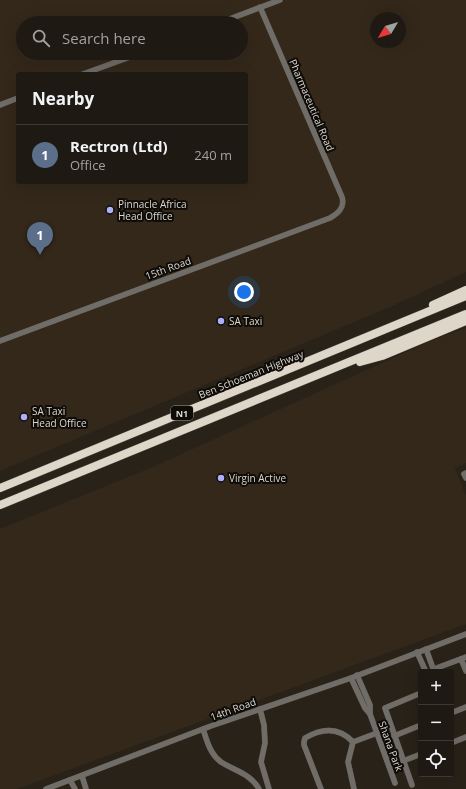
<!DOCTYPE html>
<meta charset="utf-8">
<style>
body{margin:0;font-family:"Open Sans",sans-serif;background:#2b2721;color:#f1f3f6}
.controls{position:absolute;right:12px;bottom:12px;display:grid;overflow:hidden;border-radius:4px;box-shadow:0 4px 16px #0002}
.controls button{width:36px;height:36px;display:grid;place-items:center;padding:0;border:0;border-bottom:1px solid #3c3833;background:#1e1a13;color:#f1f3f6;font:20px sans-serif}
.compass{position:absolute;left:370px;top:12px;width:36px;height:36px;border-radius:50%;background:#1e1a13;box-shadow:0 4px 16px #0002;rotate:232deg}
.you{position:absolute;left:244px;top:292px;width:14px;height:14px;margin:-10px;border:3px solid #fff;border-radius:50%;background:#1a73e8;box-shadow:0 0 0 6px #1a73e833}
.badge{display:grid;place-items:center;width:26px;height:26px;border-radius:50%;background:#db2777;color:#fff;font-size:13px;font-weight:700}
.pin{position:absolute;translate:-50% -33px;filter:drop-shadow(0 1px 2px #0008)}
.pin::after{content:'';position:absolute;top:21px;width:14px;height:12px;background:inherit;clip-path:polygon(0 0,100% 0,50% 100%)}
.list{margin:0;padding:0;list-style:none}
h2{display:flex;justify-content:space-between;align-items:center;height:52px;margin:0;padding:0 16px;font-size:17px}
h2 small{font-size:13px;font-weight:400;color:#a1a1a0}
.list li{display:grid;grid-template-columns:26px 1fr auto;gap:12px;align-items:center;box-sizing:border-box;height:60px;padding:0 16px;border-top:1px solid #3c3833}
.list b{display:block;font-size:15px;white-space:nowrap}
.list p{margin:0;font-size:13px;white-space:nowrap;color:#a1a1a0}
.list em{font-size:13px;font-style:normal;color:#a1a1a0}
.icon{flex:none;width:22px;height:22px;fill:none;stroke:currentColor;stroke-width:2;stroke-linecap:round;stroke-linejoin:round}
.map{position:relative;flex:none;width:466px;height:789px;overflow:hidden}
.search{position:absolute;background:#1e1a13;box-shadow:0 4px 16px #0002;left:16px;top:16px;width:232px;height:44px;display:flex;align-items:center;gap:10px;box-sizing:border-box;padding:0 14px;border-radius:22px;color:#a1a1a0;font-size:15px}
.panel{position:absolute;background:#1e1a13;box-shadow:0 4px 16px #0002;left:16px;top:72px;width:232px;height:112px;border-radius:4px}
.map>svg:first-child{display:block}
</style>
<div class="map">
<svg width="466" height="789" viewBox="0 0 466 789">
<rect width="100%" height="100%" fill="#282219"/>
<g fill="#33281a" fill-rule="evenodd">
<path d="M 0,0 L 466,0 L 466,272 L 390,307 L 0,471 ZM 376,18 L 400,18 L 400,42 L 376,42 ZM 23,23 L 241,23 L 241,53 L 23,53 ZM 18,74 L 246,74 L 246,182 L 18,182 Z"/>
<path d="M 466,328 L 466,463 L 455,468 L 466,496 L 466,624 L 17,789 L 0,789 L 0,529 L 155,466 L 428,342 Z"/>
</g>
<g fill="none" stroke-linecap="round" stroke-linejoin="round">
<g stroke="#453f36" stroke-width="6">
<g id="minor">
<path d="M 219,23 L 280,0"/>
<path d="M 83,74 L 141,53"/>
<path d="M 0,105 L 18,98"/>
<path d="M 0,341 L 330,218 C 339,213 345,207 342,197 L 260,7"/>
<path d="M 466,473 L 464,474 L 466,478"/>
<path d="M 426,649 L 434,671"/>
<path d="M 417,652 L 426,672"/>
<path d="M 461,659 L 466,671"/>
<path d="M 434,669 L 466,657"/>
<path d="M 357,675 L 370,705 L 370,714 L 395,783"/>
<path d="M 351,678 L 365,708 L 370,714"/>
<path d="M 260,709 L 264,725 L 265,743 L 261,762 L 269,789"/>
<path d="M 451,713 L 466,707"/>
<path d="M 203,729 C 207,741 210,754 221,762 C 235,771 251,774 259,789"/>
<path d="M 394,736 L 421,725"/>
<path d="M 353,742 L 348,762 L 354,789"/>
<path d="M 451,743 L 466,737"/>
<path d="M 403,761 L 421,754"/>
<path d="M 82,776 L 86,789"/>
<path d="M 70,780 L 75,789"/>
<path d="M 412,785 L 385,708 L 421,693"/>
<path d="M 46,789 L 211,726 L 351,678 L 466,634"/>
<path d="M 321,789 L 304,745 L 304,742 L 305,738 C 322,728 339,727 353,742 L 377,733"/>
</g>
</g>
<g stroke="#453f36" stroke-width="9">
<g id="highway">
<path d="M 433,305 L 466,290"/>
<path d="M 360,362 L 382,356 L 466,321"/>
<path d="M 0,488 L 466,296"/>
<path d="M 0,505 L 466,314"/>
</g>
</g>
<use href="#minor" stroke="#706d68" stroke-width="5.5"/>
<use href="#highway" stroke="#dfd6ca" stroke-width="8"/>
</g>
<g fill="#aeaefa" stroke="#0f0c08" stroke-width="1.5">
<circle cx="110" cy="210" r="4"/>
<circle cx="221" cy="321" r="4"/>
<circle cx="24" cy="417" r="4"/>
<circle cx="221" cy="478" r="4"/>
</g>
<g text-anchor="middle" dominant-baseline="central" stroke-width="4" stroke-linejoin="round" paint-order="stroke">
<rect fill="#0f0c08" stroke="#9e9a95" stroke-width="1" x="171" y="406" width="22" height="14" rx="3"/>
<g font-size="9" font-weight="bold" fill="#dcd7d1">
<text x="182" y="413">N1</text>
</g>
<g font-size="10" fill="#dcd7d1" stroke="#0f0c08">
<text transform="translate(312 105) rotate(67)">Pharmaceutical Road</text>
<text transform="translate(168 268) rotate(-20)">15th Road</text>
<text transform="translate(251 374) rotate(-22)">Ben Schoeman Highway</text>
<text transform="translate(233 709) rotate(-20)">14th Road</text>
<text transform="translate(391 746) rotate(70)">Shana Park</text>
</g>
<g font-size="10" fill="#dcd7d1" stroke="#0f0c08" text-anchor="start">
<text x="118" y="204">Pinnacle Africa<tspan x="118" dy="12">Head Office</tspan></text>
<text x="229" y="321">SA Taxi</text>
<text x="32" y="411">SA Taxi<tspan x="32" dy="12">Head Office</tspan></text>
<text x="229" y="478">Virgin Active</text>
</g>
</g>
</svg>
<div class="controls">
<button>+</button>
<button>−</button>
<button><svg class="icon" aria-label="locate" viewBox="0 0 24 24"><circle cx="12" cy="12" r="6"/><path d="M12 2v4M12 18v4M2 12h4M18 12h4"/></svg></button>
</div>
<svg class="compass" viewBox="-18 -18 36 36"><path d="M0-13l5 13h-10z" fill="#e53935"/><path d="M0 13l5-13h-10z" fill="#a1a1a0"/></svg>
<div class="you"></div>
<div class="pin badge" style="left:40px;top:255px;background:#5c6f8a">1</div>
<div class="search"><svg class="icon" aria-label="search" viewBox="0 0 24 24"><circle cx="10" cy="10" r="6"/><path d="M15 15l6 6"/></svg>Search here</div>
<section class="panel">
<h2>Nearby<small></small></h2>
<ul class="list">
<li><span class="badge" style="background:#5c6f8a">1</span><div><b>Rectron (Ltd)</b><p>Office</p></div><em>240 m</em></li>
</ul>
</section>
</div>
